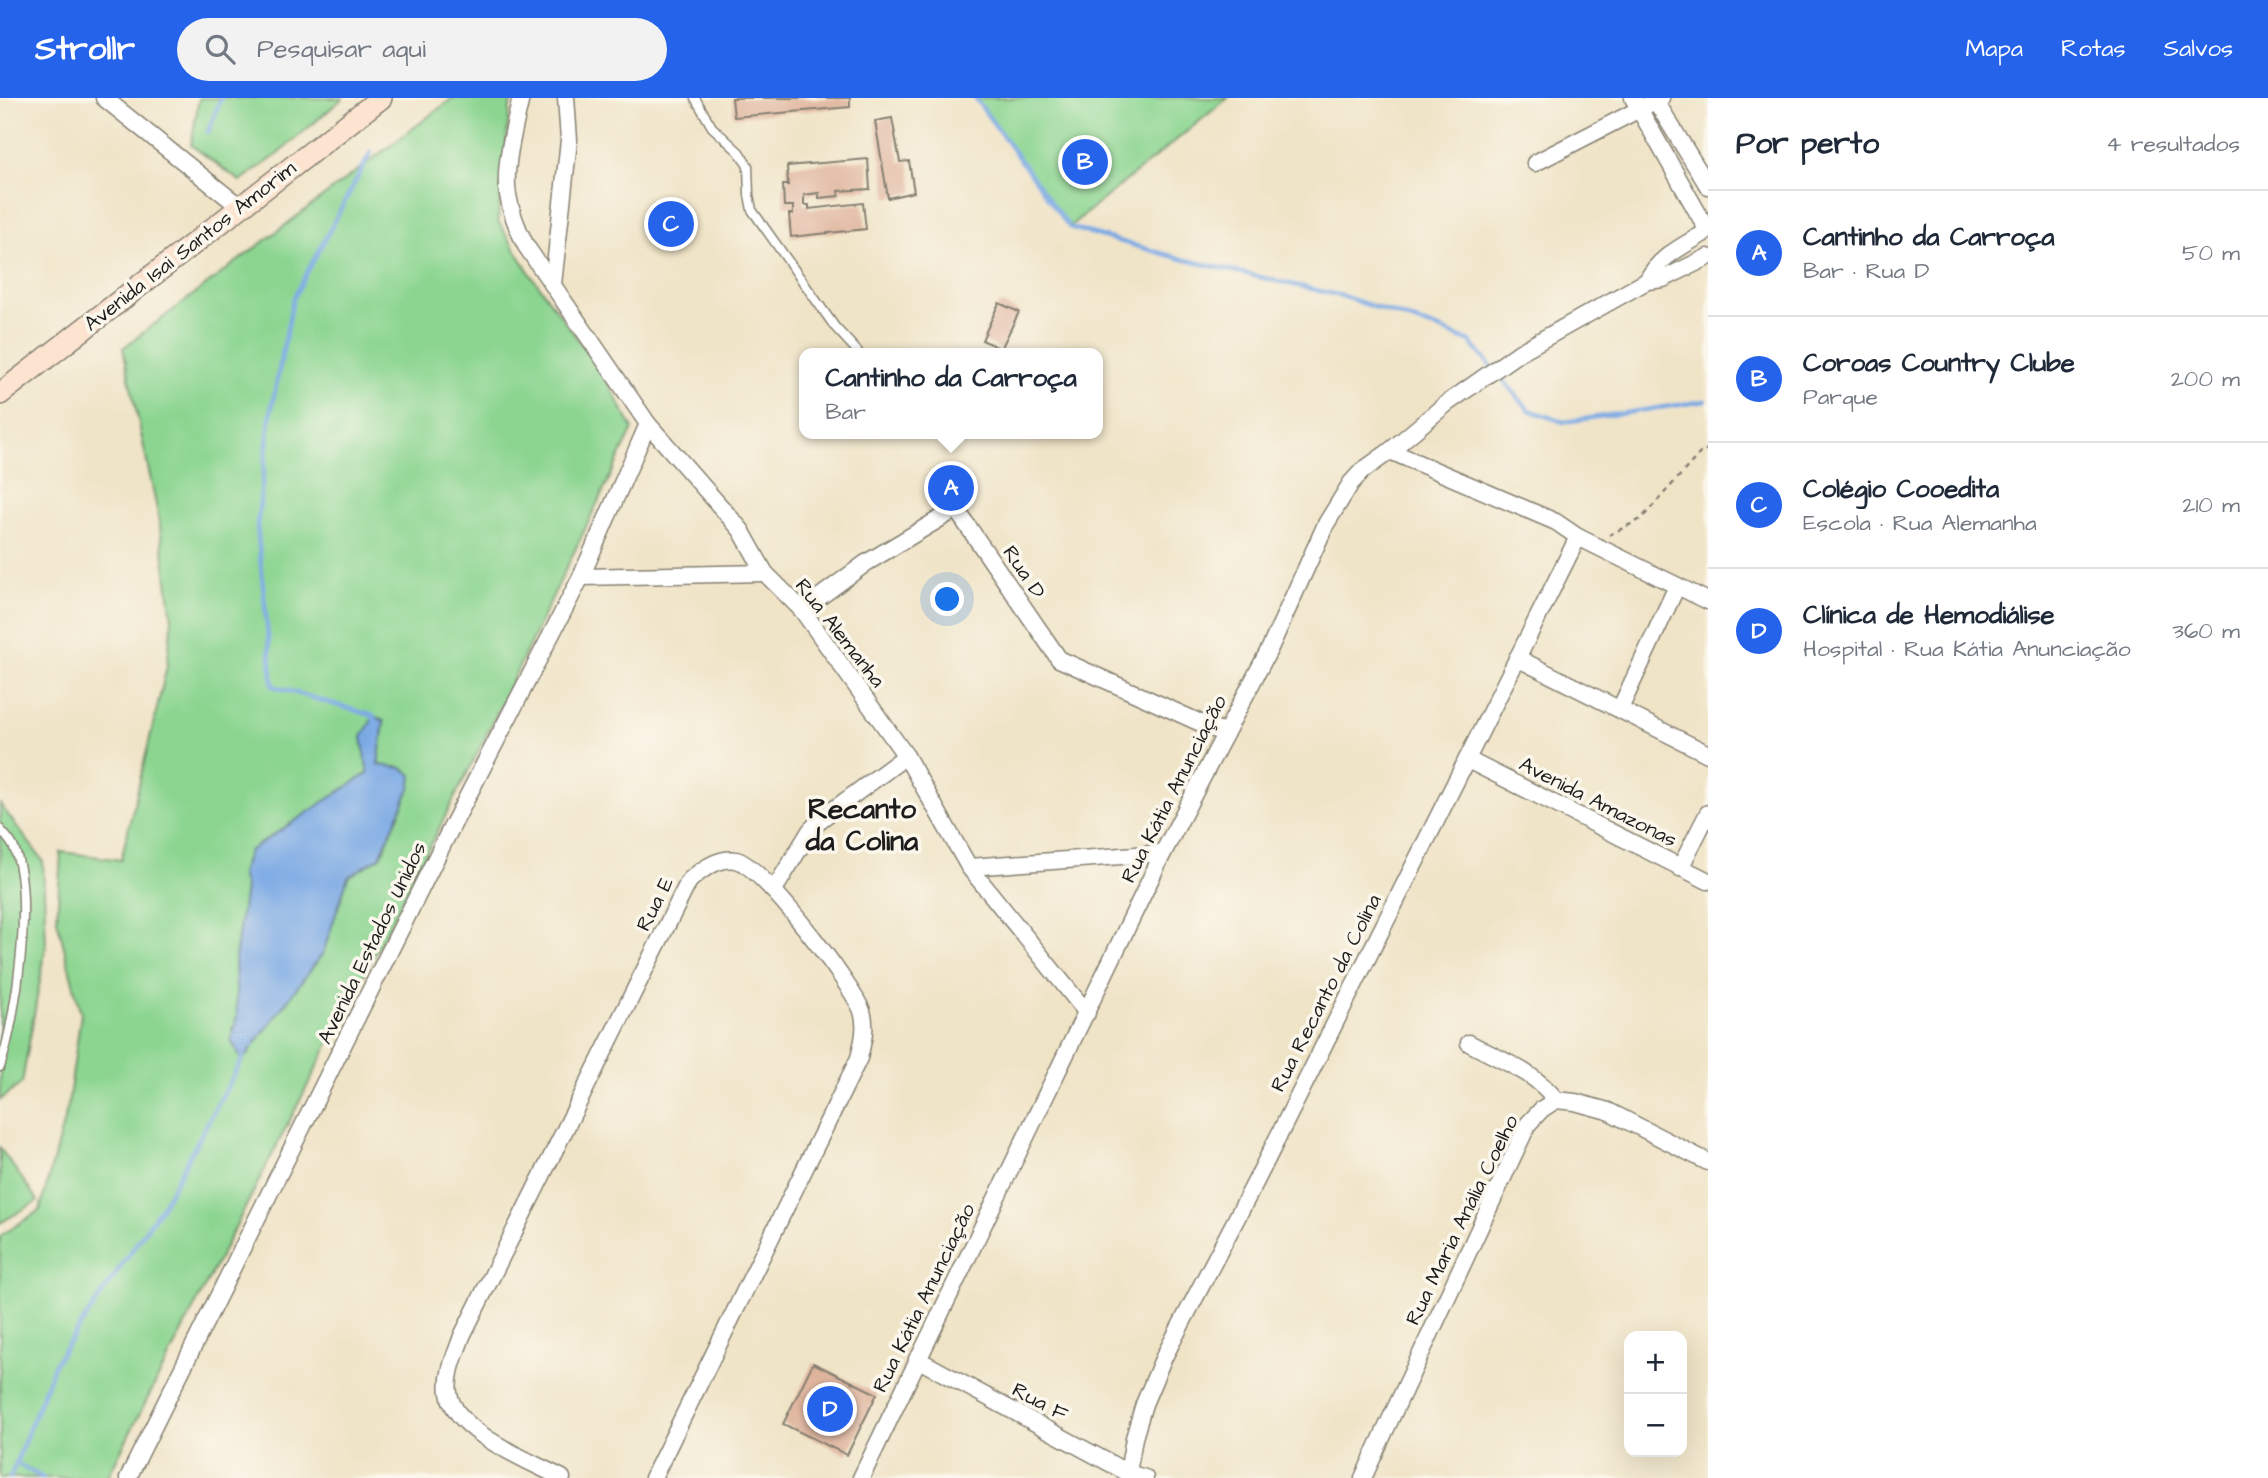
<!DOCTYPE html>
<html lang="pt">
<meta charset="utf-8">
<style>
body{margin:0;font-family:"Architects Daughter",sans-serif;background:#f2f2f3;color:#1f2937}
.controls{position:absolute;right:21px;bottom:21px;display:grid;overflow:hidden;border-radius:14px;box-shadow:0 7px 28px #0002}
.controls button{width:63px;height:63px;display:grid;place-items:center;padding:0;border:0;border-bottom:2px solid #e0e1e3;background:#fff;color:#1f2937;font:35px sans-serif}
.you{position:absolute;left:948px;top:502px;width:24px;height:24px;margin:-18px;border:5px solid #fff;border-radius:50%;background:#1a73e8;box-shadow:0 0 0 10px #1a73e833}
.badge{display:grid;place-items:center;width:46px;height:46px;border-radius:50%;background:#2563eb;color:#fff;font-size:23px;font-weight:700}
.pin{position:absolute;translate:-50% -50%;border:4px solid #fff;box-shadow:0 2px 7px #0006}
.popup{position:absolute;left:799px;top:250px;width:304px;height:91px;box-sizing:border-box;display:grid;place-content:center;border-radius:14px;background:#fff;filter:drop-shadow(0 2px 5px #0005);font-size:23px;white-space:nowrap;color:#747a83}
.popup b{font-size:26px;color:#1f2937}
.popup::after{content:'';position:absolute;left:50%;top:100%;margin-left:-14px;border:14px solid transparent;border-top-color:#fff}
.list{margin:0;padding:0;list-style:none}
h2{display:flex;justify-content:space-between;align-items:center;height:91px;margin:0;padding:0 28px;font-size:30px}
h2 small{font-size:23px;font-weight:400;color:#747a83}
.list li{display:grid;grid-template-columns:46px 1fr auto;gap:21px;align-items:center;box-sizing:border-box;height:126px;padding:0 28px;border-top:2px solid #e0e1e3}
.list b{display:block;font-size:26px;white-space:nowrap}
.list p{margin:0;font-size:23px;white-space:nowrap;color:#747a83}
.list em{font-size:23px;font-style:normal;color:#747a83}
.icon{flex:none;width:38px;height:38px;fill:none;stroke:currentColor;stroke-width:2;stroke-linecap:round;stroke-linejoin:round}
.map{position:relative;flex:none;width:1708px;height:1380px;overflow:hidden}
header{display:flex;align-items:center;gap:42px;box-sizing:border-box;height:98px;padding:0 35px;background:#2563eb;color:#fff}
header strong{font-size:33px}
nav{display:flex;gap:38px;margin-inline-start:auto;font-size:24px}
.search{width:490px;height:63px;background:#f2f2f3;display:flex;align-items:center;gap:18px;box-sizing:border-box;padding:0 24px;border-radius:38px;color:#747a83;font-size:26px}
main{display:flex}
aside{flex:1;background:#fff}
.map>svg:first-child{display:block}
</style>
<header>
<strong>Strollr</strong>
<div class="search"><svg class="icon" aria-label="search" viewBox="0 0 24 24"><circle cx="10" cy="10" r="6"/><path d="M15 15l6 6"/></svg>Pesquisar aqui</div>
<nav><a>Mapa</a><a>Rotas</a><a>Salvos</a></nav>
</header>
<main>
<div class="map">
<svg width="1708" height="1380" viewBox="0 0 1708 1380">
<rect width="100%" height="100%" fill="#fbf7ec"/>
<filter id="ink" filterUnits="userSpaceOnUse"><feTurbulence type="fractalNoise" baseFrequency=".0143" numOctaves="2"/><feDisplacementMap in="SourceGraphic" scale="14" xChannelSelector="R" yChannelSelector="G"/><feConvolveMatrix kernelMatrix="1 2 1 2 8 2 1 2 1" color-interpolation-filters="sRGB"/></filter>
<filter id="wash" filterUnits="userSpaceOnUse"><feTurbulence type="fractalNoise" baseFrequency=".00686" numOctaves="4" result="noise"/><feDisplacementMap in="SourceGraphic" scale="28" xChannelSelector="R" yChannelSelector="G"/><feGaussianBlur stdDeviation="1.57" result="paint"/><feColorMatrix in="noise" values="0 0 0 0 0 0 0 0 0 0 0 0 0 0 0 0 0 1.4 0 .05"/><feComposite in="paint" operator="in"/></filter>
<g filter="url(#wash)">
<rect width="100%" height="100%" fill="#f0e4c7"/>
<g fill="#8cd591" stroke="#547856" stroke-width="2" fill-rule="evenodd">
<path d="M 199,0 L 343,0 L 273,60 L 240,83 L 191,47 Z"/>
<path d="M 453,0 L 511,0 L 498,123 L 531,177 L 603,276 L 633,331 L 480,650 L 107,1380 L 0,1380 L 0,1138 L 40,1112 L 68,1007 L 81,916 L 57,822 L 61,754 L 121,762 L 167,568 L 172,521 L 159,421 L 123,250 ZM 375,619 L 384,623 L 378,667 L 402,670 L 411,688 L 381,759 L 348,779 L 323,855 L 242,963 L 231,942 L 237,918 L 235,861 L 245,790 L 241,775 L 249,753 L 368,675 L 362,639 Z"/>
<path d="M 975,0 L 1228,0 L 1069,129 Z"/>
<path d="M 0,706 L 43,763 L 46,848 L 22,985 L 0,1002 Z"/>
<path d="M 0,1050 L 38,1103 L 0,1125 Z"/>
</g>
<path fill="#7aa9e4" stroke="#4b6280" stroke-width="2" d="M 374,618 L 384,623 L 378,667 L 402,670 L 412,677 L 411,688 L 380,759 L 348,779 L 323,855 L 242,963 L 231,942 L 237,918 L 235,861 L 245,790 L 241,776 L 249,753 L 368,675 L 362,639 Z"/>
<g fill="none" stroke-linecap="round" stroke-linejoin="round">
<g stroke="#7aa9e4" stroke-width="4.5">
<path d="M 975,0 L 1069,129 L 1182,161 L 1342,198 L 1442,232 L 1470,244 L 1529,312 L 1564,324 L 1705,303"/>
<path d="M 208,34 L 221,0"/>
<path d="M 371,54 L 293,201 L 271,313 L 257,428 L 273,588 L 374,618 L 374,622"/>
<path d="M 16,1365 L 43,1380"/>
<path d="M 10,1380 L 55,1265 L 164,1105 L 243,960"/>
</g>
</g>
<g id="blocks">
<g fill="#dfb39b">
<path d="M 732,0 L 850,0 L 850,9 L 734,19 Z"/>
<path d="M 892,20 L 900,64 L 909,63 L 914,94 L 888,100 L 875,23 Z"/>
<path d="M 868,61 L 870,91 L 838,93 L 839,98 L 819,100 L 819,95 L 804,97 L 804,107 L 809,107 L 809,111 L 863,105 L 866,131 L 791,139 L 789,116 L 793,116 L 793,108 L 784,108 L 783,87 L 788,87 L 787,68 Z"/>
<path d="M 999,205 L 1019,214 L 1001,251 L 982,242 Z"/>
<path d="M 813,1265 L 877,1296 L 847,1357 L 783,1326 Z"/>
</g>
</g>
</g>
<g filter="url(#ink)">
<use href="#blocks" fill-opacity="0" stroke="#868072" stroke-width="2"/>
<g fill="none" stroke-linecap="round" stroke-linejoin="round">
<g stroke="#868072" stroke-width="11">
<g id="service">
<path d="M 695,0 L 712,29 L 739,54 L 748,68 L 749,97 L 752,112 L 835,229 L 859,255"/>
<path d="M 0,731 C 4,736 10,742 13,748 C 35,793 16,922 0,969"/>
</g>
</g>
<g stroke="#868072" stroke-width="19">
<g id="minor">
<path d="M 104,0 L 240,109"/>
<path d="M 521,0 C 515,27 503,70 508,97 C 511,116 518,132 526,148 L 648,326 L 741,432 L 765,475 L 802,512 L 906,658 L 969,769 L 1087,915"/>
<path d="M 1633,0 L 1708,133"/>
<path d="M 1654,0 L 1708,88"/>
<path d="M 1535,65 L 1661,0"/>
<path d="M 1647,183 C 1659,158 1685,147 1708,133"/>
<path d="M 553,186 L 569,42 L 566,0"/>
<path d="M 1390,353 L 1556,424 L 1578,439 L 1708,503"/>
<path d="M 581,479 L 765,475"/>
<path d="M 802,512 L 866,465 L 956,411 L 1059,561 L 1225,636"/>
<path d="M 1517,560 L 1708,656"/>
<path d="M 1620,611 L 1677,488"/>
<path d="M 1468,662 L 1708,783"/>
<path d="M 969,769 L 1163,755"/>
<path d="M 1680,770 L 1708,715"/>
<path d="M 774,792 L 810,733 L 821,721 L 906,658"/>
<path d="M 1469,945 C 1500,962 1534,973 1556,1002"/>
<path d="M 917,1261 L 1128,1375 L 1145,1380"/>
<path d="M 1128,1375 L 1134,1340 L 1144,1306 L 1163,1261 L 1256,1083 L 1578,439"/>
<path d="M 128,1380 L 446,740 L 581,479 L 648,326"/>
<path d="M 562,1380 C 530,1363 454,1334 449,1295 C 446,1276 456,1256 462,1238 L 689,783 C 701,772 718,759 736,762 C 761,766 852,887 862,913 C 867,928 863,944 859,960 L 653,1380"/>
<path d="M 861,1380 L 1163,755 L 1270,550 L 1326,426 L 1351,385 L 1362,373 L 1390,353 L 1446,306 L 1520,254 L 1647,183 L 1663,181 L 1708,159"/>
<path d="M 1363,1380 L 1528,1026 L 1542,1011 L 1556,1002 L 1575,1004 L 1608,1013 L 1708,1064"/>
</g>
</g>
<g stroke="#868072" stroke-width="24">
<path id="secondary" d="M 0,296 L 381,0"/>
</g>
<path stroke="#868072" stroke-width="2.5" stroke-dasharray="5 5" stroke-linecap="butt" d="M 1609,437 L 1641,421 L 1701,354 L 1708,351"/>
<use href="#service" stroke="#fff" stroke-width="8"/>
<use href="#minor" stroke="#fff" stroke-width="16"/>
<use href="#secondary" stroke="#fde4d1" stroke-width="21"/>
</g>
</g>
<g text-anchor="middle" dominant-baseline="central" stroke-width="7" stroke-linejoin="round" paint-order="stroke">
<g font-size="21" fill="#1c1c1c" stroke="#fbf7ec">
<text transform="translate(190 148) rotate(-38)">Avenida Isai Santos Amorim</text>
<text transform="translate(1024 474) rotate(56)">Rua D</text>
<text transform="translate(840 535) rotate(52)">Rua Alemanha</text>
<text transform="translate(1174 691) rotate(-63)">Rua Kátia Anunciação</text>
<text transform="translate(1598 704) rotate(27)">Avenida Amazonas</text>
<text transform="translate(655 806) rotate(-63)">Rua E</text>
<text transform="translate(372 845) rotate(-64)">Avenida Estados Unidos</text>
<text transform="translate(1326 895) rotate(-63)">Rua Recanto da Colina</text>
<text transform="translate(1462 1122) rotate(-64)">Rua Maria Anália Coelho</text>
<text transform="translate(924 1200) rotate(-64)">Rua Kátia Anunciação</text>
<text transform="translate(1040 1304) rotate(28)">Rua F</text>
</g>
<g font-size="28" font-weight="bold" fill="#1c1c1c" stroke="#fbf7ec">
<text x="862" y="711">Recanto<tspan x="862" dy="32">da Colina</tspan></text>
</g>
</g>
</svg>
<div class="controls">
<button>+</button>
<button>−</button>
</div>
<div class="you"></div>
<div class="pin badge" style="left:951px;top:390px">A</div>
<div class="popup"><b>Cantinho da Carroça</b>Bar</div>
<div class="pin badge" style="left:1085px;top:64px">B</div>
<div class="pin badge" style="left:671px;top:126px">C</div>
<div class="pin badge" style="left:830px;top:1311px">D</div>
</div>
<aside>
<h2>Por perto<small>4 resultados</small></h2>
<ul class="list">
<li><span class="badge">A</span><div><b>Cantinho da Carroça</b><p>Bar · Rua D</p></div><em>50 m</em></li>
<li><span class="badge">B</span><div><b>Coroas Country Clube</b><p>Parque</p></div><em>200 m</em></li>
<li><span class="badge">C</span><div><b>Colégio Cooedita</b><p>Escola · Rua Alemanha</p></div><em>210 m</em></li>
<li><span class="badge">D</span><div><b>Clínica de Hemodiálise</b><p>Hospital · Rua Kátia Anunciação</p></div><em>360 m</em></li>
</ul>
</aside>
</main>
